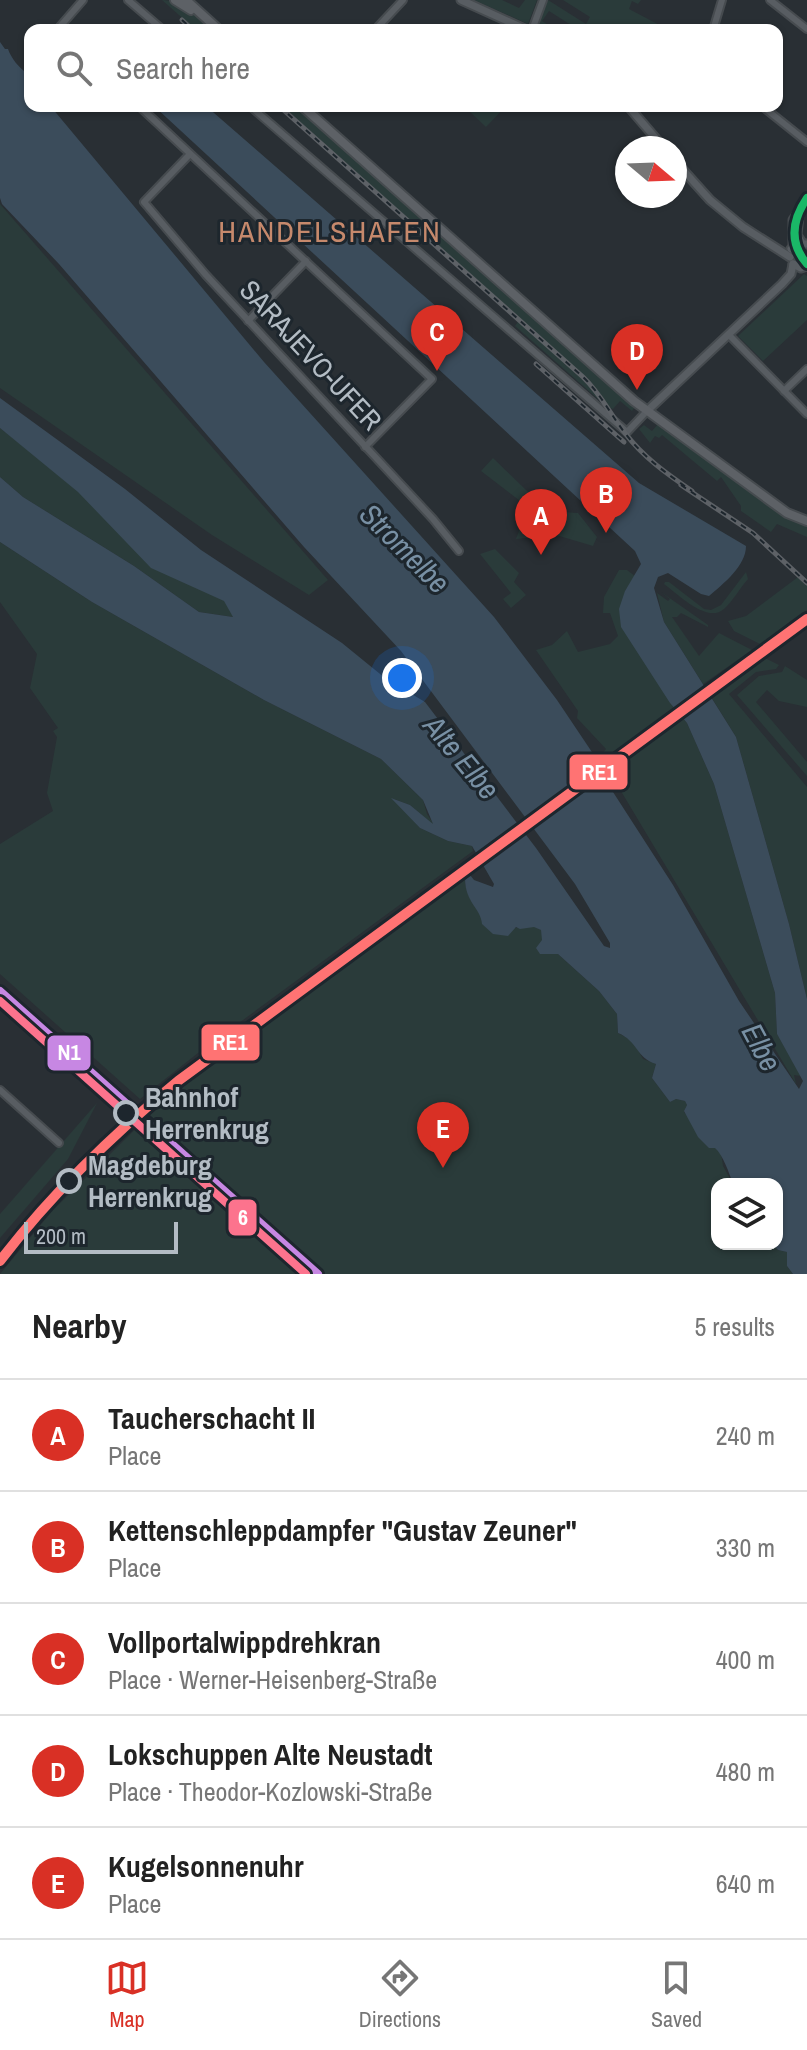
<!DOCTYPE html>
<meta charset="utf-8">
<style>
body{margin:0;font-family:"Archivo Narrow",sans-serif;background:#f2f2f2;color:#222}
.controls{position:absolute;right:24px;bottom:24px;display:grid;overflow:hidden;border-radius:16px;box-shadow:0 2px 6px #0004}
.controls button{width:72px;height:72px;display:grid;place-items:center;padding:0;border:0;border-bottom:2px solid #e0e0e0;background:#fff;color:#222;font:40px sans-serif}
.compass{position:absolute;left:615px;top:136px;width:72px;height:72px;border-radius:50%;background:#fff;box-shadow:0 2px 6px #0004;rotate:109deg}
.scale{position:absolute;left:24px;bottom:20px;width:154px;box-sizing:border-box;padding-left:8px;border:4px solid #b3bcc4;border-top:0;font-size:22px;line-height:28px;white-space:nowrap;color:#b3bcc4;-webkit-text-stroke:6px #1d262d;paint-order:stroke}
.you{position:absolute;left:402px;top:678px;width:28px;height:28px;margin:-20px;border:6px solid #fff;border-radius:50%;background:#1a73e8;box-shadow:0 0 0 12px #1a73e833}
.badge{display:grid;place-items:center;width:52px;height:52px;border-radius:50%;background:#d93025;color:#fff;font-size:26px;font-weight:700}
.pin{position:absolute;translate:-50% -66px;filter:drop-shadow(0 2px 4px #0008)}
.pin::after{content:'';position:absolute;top:42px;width:28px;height:24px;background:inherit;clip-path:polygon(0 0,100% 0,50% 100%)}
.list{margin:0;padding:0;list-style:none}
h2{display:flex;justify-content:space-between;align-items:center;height:104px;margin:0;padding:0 32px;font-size:34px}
h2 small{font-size:26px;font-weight:400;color:#767676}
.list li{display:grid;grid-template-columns:52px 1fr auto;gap:24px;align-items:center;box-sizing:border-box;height:112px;padding:0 32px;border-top:2px solid #e0e0e0}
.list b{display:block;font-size:30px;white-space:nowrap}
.list p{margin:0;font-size:26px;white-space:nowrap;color:#767676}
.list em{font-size:26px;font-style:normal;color:#767676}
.icon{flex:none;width:44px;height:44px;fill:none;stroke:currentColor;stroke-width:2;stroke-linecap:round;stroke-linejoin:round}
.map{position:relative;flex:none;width:807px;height:1274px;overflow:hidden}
.search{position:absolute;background:#fff;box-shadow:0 2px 6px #0004;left:24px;right:24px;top:24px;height:88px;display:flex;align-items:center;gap:20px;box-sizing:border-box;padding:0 28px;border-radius:16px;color:#767676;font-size:30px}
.sheet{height:664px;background:#fff}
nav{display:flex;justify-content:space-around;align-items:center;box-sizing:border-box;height:112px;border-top:2px solid #e0e0e0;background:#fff;font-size:22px;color:#767676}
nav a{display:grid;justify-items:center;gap:4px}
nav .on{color:#d93025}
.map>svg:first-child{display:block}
</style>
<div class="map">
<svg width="807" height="1274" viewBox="0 0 807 1274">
<rect width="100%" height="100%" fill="#292f34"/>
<g fill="#2a3b3a">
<path d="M 162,0 C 181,0 201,18 215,30 L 196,30 Z"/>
<path d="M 474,0 L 502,0 L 519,8 L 525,0 L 537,0 L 528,24 Z"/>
<path d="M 548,0 L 586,24 L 590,17 L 563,0 L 641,0 L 638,4 L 632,1 L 629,9 L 667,29 L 605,30 L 599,26 L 596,30 L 569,30 L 571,25 L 549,11 L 542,21 L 556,30 L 541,30 L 538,25 Z"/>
<path d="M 281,106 L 296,106 L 635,407 L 632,411 L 620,401 L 613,409 L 607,407 L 515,326 L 520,319 Z"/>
<path d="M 470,106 L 506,106 L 486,127 L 467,109 Z"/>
<path d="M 0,204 L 328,580 L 309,595 L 212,535 L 0,388 Z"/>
<path d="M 804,274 L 807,276 L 807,320 L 763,361 L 738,336 Z"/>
<path d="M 658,424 L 787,517 L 807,524 L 807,537 L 777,524 L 771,532 L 741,511 L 741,506 L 721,477 L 717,481 L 662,435 L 659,438 L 655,436 L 650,443 L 639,429 L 644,425 L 652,431 Z"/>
<path d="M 0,428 L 209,592 L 225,601 L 234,617 L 199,612 L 134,566 L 23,497 L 0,477 Z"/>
<path d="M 493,458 L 556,519 L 562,512 L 578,513 L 597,537 L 593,546 L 556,535 L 516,539 L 528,507 L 481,471 Z"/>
<path d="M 0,542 L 92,602 L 264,700 L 381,759 L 423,800 L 427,814 L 435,826 L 410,805 L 394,799 L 420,828 L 448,841 L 472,846 L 473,851 L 198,1053 L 140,1099 L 0,974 L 0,844 L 53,811 L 47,793 L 57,737 L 53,731 L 58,728 L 30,688 L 37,654 L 0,602 Z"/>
<path d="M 495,549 L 519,573 L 514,582 L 526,595 L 511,608 L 503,599 L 511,593 L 480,554 Z"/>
<path d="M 619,570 L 627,570 L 635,576 L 625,591 L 670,703 L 687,723 L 714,784 L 775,993 L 777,1034 L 801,1076 L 794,1075 L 796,1084 L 600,756 L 606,749 L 577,718 L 578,711 L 536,650 L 552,645 L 567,631 L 578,652 L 610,644 L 618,636 L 610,613 L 603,613 L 604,597 Z"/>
<path d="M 746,572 L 748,579 C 740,588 733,601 724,609 C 707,624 678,594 664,584 L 665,582 L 669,582 L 704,609 L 711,610 L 721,605 Z"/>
<path d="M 798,577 L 807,585 L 807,610 L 760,644 L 734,631 L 728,621 L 746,616 Z"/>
<path d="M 661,592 L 708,625 L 708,627 L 681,613 L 677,617 L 672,617 L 699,656 L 719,633 L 752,650 L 703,684 L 664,622 L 657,593 L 668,601 L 670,599 Z"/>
<path d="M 765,658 L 779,665 L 776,669 L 756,672 L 729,694 L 807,787 L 807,999 L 789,924 L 736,737 L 710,695 Z"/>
<path d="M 785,666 L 807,680 L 807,707 L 779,701 L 767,690 L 756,702 L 807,762 L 807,776 L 737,695 L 759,676 L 782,672 Z"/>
<path d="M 465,878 C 465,897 477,905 483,921 L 514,928 L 534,926 L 541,930 L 547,953 L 558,954 L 599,991 L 617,1014 L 618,1033 L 633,1041 L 643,1059 L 656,1064 L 652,1078 L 670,1102 L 676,1099 L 685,1101 L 687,1105 L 684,1112 L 721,1153 L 723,1166 L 733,1184 L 717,1184 L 717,1244 L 772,1244 L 778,1250 L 787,1252 L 787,1266 L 793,1274 L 0,1274 L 53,1210 L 154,1111 L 208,1066 Z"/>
<path d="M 97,1103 L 68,1159 L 0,1238 L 0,1214 Z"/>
</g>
<path fill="#3b4c5b" d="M 0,42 L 5,49 L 8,49 C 11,58 19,68 28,74 L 30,106 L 52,108 L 264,362 L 494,617 L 557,700 L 608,776 L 613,792 L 673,885 L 739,1001 L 799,1089 L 803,1081 L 777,1034 L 775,993 L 714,784 L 687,723 L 670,703 L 621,627 L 619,609 L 625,591 L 641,564 L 635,551 L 154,106 L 206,106 L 639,483 L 746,546 C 746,566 723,584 709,596 L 701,594 L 668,573 L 658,577 L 654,588 L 664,622 L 736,737 L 789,924 L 807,999 L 807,1274 L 793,1274 L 787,1266 L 787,1252 L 778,1250 L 772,1244 L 777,1244 L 777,1184 L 733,1184 C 729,1173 723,1155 715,1148 L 709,1148 L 698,1137 L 684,1111 L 687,1105 L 685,1101 L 676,1099 L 670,1102 L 652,1078 L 656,1064 C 636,1058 638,1041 618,1033 L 617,1014 L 599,991 L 558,954 L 540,954 L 536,948 L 542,940 L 541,930 L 534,927 L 520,929 L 516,927 L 508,936 L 493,934 L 482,924 C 481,908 465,903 465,878 L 470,875 L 474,880 L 493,887 L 494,884 L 472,846 L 448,841 L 420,828 L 391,798 L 410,805 L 433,824 L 423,800 L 381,759 L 264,700 L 92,602 L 0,542 L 0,477 L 23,497 L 134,566 L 199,612 L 233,617 L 224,601 L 151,568 L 78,492 L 0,428 L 0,398 L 125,489 L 201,550 L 342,643 L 385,678 L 425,702 L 536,848 L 604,946 L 610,948 L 610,943 L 575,884 L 401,651 L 304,547 L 59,264 L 2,204 L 0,198 Z"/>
<g fill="#292f34">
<path d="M 602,762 L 607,768 L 528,826 L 523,819 Z"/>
<path d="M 520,821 L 525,828 L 477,863 L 472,856 Z"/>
</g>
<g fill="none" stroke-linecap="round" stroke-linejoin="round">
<g stroke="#464b4f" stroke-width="10">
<g id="minor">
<path d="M 128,0 L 163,30"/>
<path d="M 770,0 L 807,29"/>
<path d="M 57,30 L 83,0"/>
<path d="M 375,30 L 403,0"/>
<path d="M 532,30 L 543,0"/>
<path d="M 713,30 L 722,0"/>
<path d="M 139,106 L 432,379 L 365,447"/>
<path d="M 250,106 L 627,432 L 647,411"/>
<path d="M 762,106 L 807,142"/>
<path d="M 190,154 L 144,202 L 206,275 L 433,519 L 459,551"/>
<path d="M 248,321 L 306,261"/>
<path d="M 729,335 L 807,414"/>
<path d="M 784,391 L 807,369"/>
<path d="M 0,991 L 318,1274"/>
<path d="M 0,1090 L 59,1143"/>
</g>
</g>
<g stroke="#464b4f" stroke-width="11">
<g id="tertiary">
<path d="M 461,0 L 527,30"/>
<path d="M 628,106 L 664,148"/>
<path d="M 675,161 L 710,200 L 743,227 L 790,257"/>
<path d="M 799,216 L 797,235 L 802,243"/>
<path d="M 793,247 L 793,220 L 807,200"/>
<path d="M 791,249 L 798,244 L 807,244"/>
<path d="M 793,264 L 801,268 L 807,266"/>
<path d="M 647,411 L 782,284 L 791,274 L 793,264"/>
</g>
</g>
<g stroke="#464b4f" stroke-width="12">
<g id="secondary">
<path d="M 175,0 L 191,10"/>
<path d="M 186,0 L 219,30"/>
<path d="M 302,106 L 634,401 L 787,513 L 807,521"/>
</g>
</g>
<use href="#minor" stroke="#585d62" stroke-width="6"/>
<use href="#tertiary" stroke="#585d62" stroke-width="7"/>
<use href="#secondary" stroke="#5d6166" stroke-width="8"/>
<g stroke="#5d6166" stroke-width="5">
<g id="rail">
<path d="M 182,20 L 193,30"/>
<path d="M 279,106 L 583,377 C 601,394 610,414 625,433 C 643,457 667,474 692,491"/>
<path d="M 536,364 L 624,442"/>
<path d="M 681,485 L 753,533 L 807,583"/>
<path d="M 724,680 L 807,625"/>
</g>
</g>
<use href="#rail" stroke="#1d262d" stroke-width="2" stroke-dasharray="6" stroke-linecap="butt"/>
<g stroke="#1d262d" stroke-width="14">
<path id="bus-1" d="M 0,991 L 318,1274"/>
</g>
<use href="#bus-1" stroke="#c787e3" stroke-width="8"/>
<g stroke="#1d262d" stroke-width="16">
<path id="rail-1" d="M 0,1261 C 52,1193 112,1135 178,1081 L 807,619"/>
</g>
<use href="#rail-1" stroke="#ff7373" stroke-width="10"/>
<g stroke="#1d262d" stroke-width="14">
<path id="tram-1" d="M 0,1001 L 306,1274"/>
</g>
<g stroke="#1d262d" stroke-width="14">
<path id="tram-2" d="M 807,198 C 792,220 789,243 807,264"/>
</g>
<use href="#tram-1" stroke="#fc738d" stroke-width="8"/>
<use href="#tram-2" stroke="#1ab867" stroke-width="8"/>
</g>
<g fill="#1d262d" stroke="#b3bcc4" stroke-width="4">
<circle cx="126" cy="1113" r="11"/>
<circle cx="69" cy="1181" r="11"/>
</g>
<g text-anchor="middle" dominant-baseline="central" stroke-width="6" stroke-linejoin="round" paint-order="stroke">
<g font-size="28" fill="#b3bcc4" stroke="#1d262d">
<text transform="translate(311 355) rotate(47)">SARAJEVO-UFER</text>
</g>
<g font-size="28" font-weight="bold" fill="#b3bcc4" stroke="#1d262d" text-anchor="start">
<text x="145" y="1097">Bahnhof<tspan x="145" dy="32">Herrenkrug</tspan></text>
<text x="88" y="1165">Magdeburg<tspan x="88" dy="32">Herrenkrug</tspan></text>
</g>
<g font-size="30" letter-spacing="2" fill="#c6896c" stroke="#1d262d">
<text x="330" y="231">HANDELSHAFEN</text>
</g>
<g font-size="30" font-style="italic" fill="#7890a4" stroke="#1d262d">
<text transform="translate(405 548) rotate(45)">Stromelbe</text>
<text transform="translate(462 757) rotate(50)">Alte Elbe</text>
<text transform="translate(762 1047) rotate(62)">Elbe</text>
</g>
</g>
<g stroke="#1d262d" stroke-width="3">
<rect x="568" y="753" width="61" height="38" rx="8" fill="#ff7373"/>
<rect x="200" y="1023" width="61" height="39" rx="8" fill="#ff7373"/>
<rect x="46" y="1034" width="46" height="38" rx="8" fill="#c787e3"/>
<rect x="227" y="1198" width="31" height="39" rx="8" fill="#fc738d"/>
</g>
<g font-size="22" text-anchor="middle" font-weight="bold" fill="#fff">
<text x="599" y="780">RE1</text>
<text x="230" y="1050">RE1</text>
<text x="69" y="1060">N1</text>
<text x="243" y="1225">6</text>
</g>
</svg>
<div class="controls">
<button><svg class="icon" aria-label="layers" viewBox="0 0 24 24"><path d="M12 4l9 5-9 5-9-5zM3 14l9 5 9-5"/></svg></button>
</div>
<svg class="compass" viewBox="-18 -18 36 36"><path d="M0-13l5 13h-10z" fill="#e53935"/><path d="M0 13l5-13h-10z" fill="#767676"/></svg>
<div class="scale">200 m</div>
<div class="you"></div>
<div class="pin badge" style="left:541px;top:555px">A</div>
<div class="pin badge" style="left:606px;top:533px">B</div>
<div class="pin badge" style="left:437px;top:371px">C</div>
<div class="pin badge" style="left:637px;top:390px">D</div>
<div class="pin badge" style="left:443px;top:1168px">E</div>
<div class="search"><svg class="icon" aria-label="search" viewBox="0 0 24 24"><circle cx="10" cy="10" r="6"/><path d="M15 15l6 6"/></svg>Search here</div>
</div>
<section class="sheet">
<h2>Nearby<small>5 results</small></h2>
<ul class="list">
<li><span class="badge">A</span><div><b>Taucherschacht II</b><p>Place</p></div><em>240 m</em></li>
<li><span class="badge">B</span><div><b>Kettenschleppdampfer &quot;Gustav Zeuner&quot;</b><p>Place</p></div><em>330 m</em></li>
<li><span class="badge">C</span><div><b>Vollportalwippdrehkran</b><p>Place · Werner-Heisenberg-Straße</p></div><em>400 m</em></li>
<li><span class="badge">D</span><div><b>Lokschuppen Alte Neustadt</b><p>Place · Theodor-Kozlowski-Straße</p></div><em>480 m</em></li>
<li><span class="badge">E</span><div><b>Kugelsonnenuhr</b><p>Place</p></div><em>640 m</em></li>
</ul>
</section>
<nav>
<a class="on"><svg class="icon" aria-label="map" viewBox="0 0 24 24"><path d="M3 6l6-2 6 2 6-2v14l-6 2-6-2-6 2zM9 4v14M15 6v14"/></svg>Map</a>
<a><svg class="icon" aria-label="directions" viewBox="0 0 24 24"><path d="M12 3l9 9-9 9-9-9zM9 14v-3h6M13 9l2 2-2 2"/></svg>Directions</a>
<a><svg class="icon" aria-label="saved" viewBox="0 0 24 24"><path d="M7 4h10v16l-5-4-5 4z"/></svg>Saved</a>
</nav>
